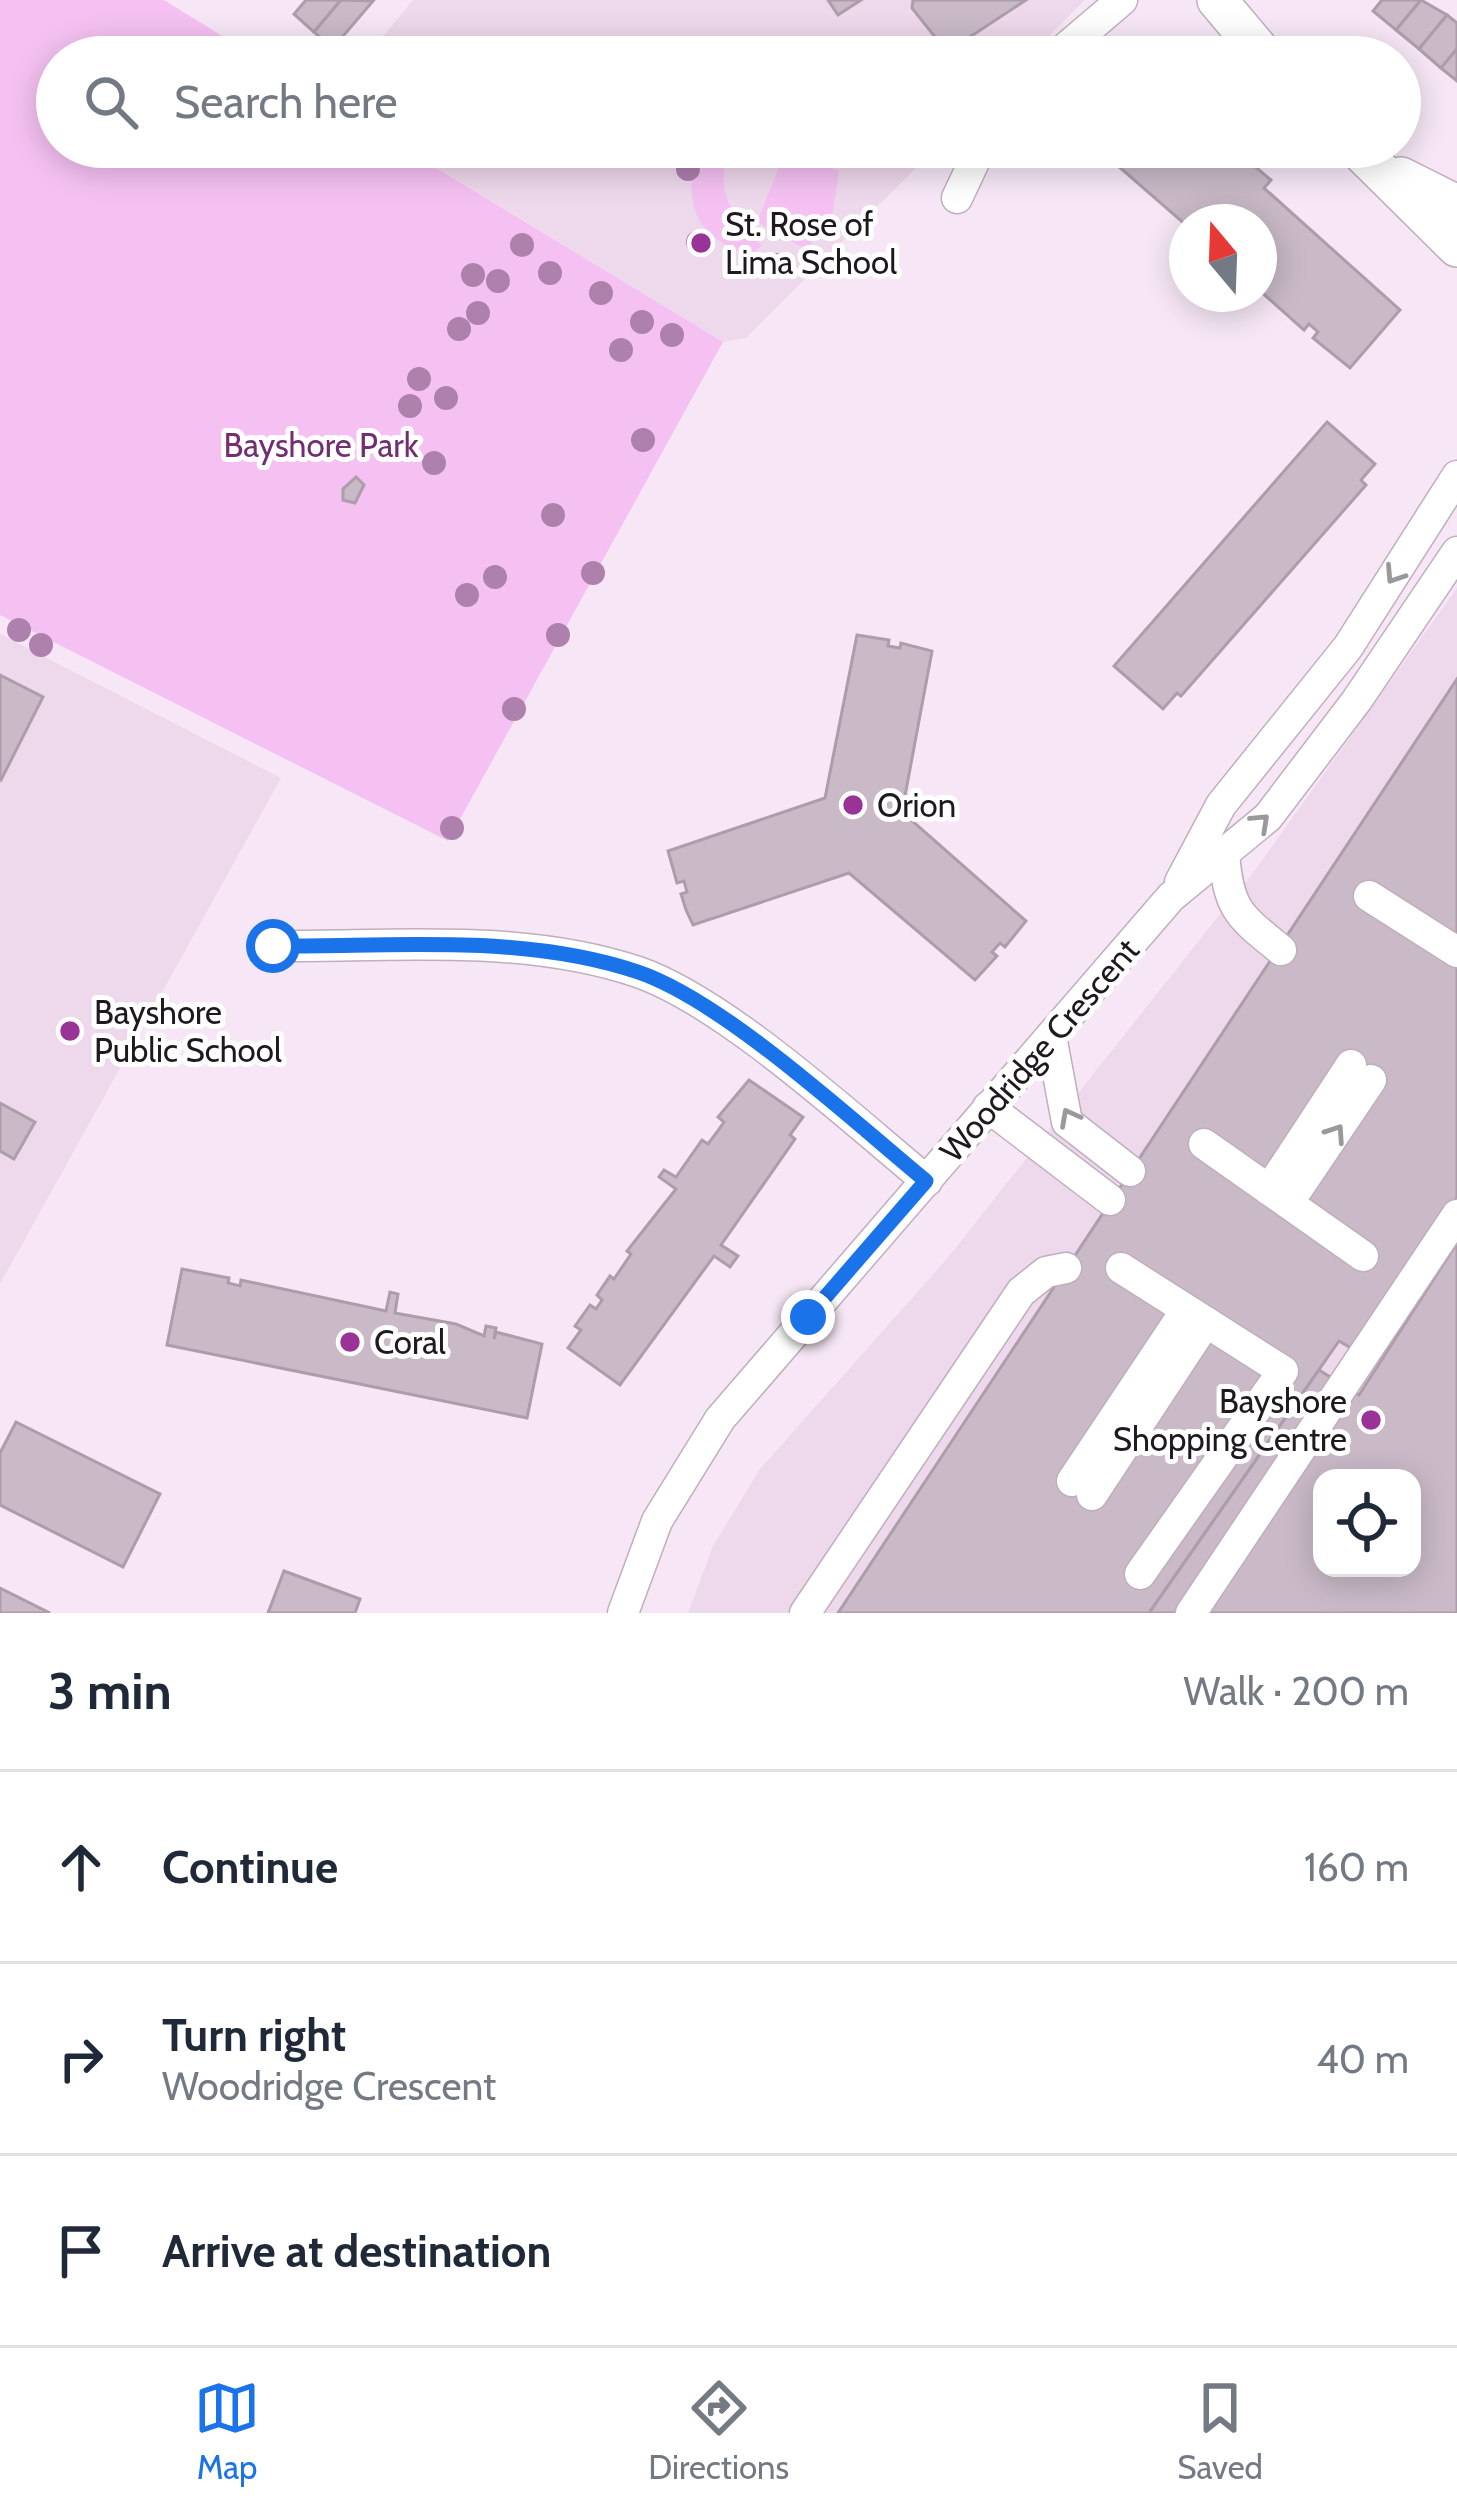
<!DOCTYPE html>
<meta charset="utf-8">
<style>
body{margin:0;font-family:Cabin,sans-serif;background:#f2f2f3;color:#1f2937}
.controls{position:absolute;right:36px;bottom:36px;display:grid;overflow:hidden;border-radius:24px;box-shadow:0 6px 30px #0003}
.controls button{width:108px;height:108px;display:grid;place-items:center;padding:0;border:0;border-bottom:3px solid #e0e1e3;background:#fff;color:#1f2937;font:60px sans-serif}
.compass{position:absolute;left:1169px;top:204px;width:108px;height:108px;border-radius:50%;background:#fff;box-shadow:0 6px 30px #0003;rotate:341deg}
.stop{position:absolute;width:36px;height:36px;margin:-27px;border:9px solid #1a73e8;border-radius:50%;background:#fff}
.stop.end{background:#1a73e8;border-color:#fff;box-shadow:0 3px 12px #0008}
.list{margin:0;padding:0;list-style:none}
h2{display:flex;justify-content:space-between;align-items:center;height:156px;margin:0;padding:0 48px;font-size:51px}
h2 small{font-size:39px;font-weight:400;color:#747a83}
.list li{display:grid;grid-template-columns:78px 1fr auto;gap:36px;align-items:center;box-sizing:border-box;height:192px;padding:0 48px;border-top:3px solid #e0e1e3}
.list b{display:block;font-size:45px;white-space:nowrap}
.list p{margin:0;font-size:39px;white-space:nowrap;color:#747a83}
.list em{font-size:39px;font-style:normal;color:#747a83}
.icon{flex:none;width:66px;height:66px;fill:none;stroke:currentColor;stroke-width:2;stroke-linecap:round;stroke-linejoin:round}
.map{position:relative;flex:none;width:1457px;height:1613px;overflow:hidden}
.search{position:absolute;background:#fff;box-shadow:0 6px 30px #0003;left:36px;right:36px;top:36px;height:132px;display:flex;align-items:center;gap:30px;box-sizing:border-box;padding:0 42px;border-radius:66px;color:#747a83;font-size:45px}
.sheet{height:732px;background:#fff}
nav{display:flex;justify-content:space-around;align-items:center;box-sizing:border-box;height:168px;border-top:3px solid #e0e1e3;background:#fff;font-size:33px;color:#747a83}
nav a{display:grid;justify-items:center;gap:6px}
nav .on{color:#1a73e8}
.map>svg:first-child{display:block}
</style>
<div class="map">
<svg width="1457" height="1613" viewBox="0 0 1457 1613">
<rect width="100%" height="100%" fill="#f7e7f6"/>
<g fill="#eed8ec" fill-rule="evenodd">
<path d="M 413,0 L 1085,0 L 1028,57 L 366,57 Z"/>
<path d="M 403,147 L 937,147 L 746,338 L 723,342 Z"/>
<path d="M 1457,588 L 1457,1613 L 688,1613 L 713,1546 L 760,1469 L 945,1261 L 1255,870 ZM 1322,1478 L 1412,1478 L 1412,1568 L 1322,1568 Z"/>
<path d="M 0,634 L 281,778 L 0,1284 Z"/>
</g>
<g fill="#f5c1f2">
<path d="M 0,0 L 164,0 L 256,57 L 57,57 L 57,147 L 402,147 L 723,342 L 448,841 L 0,615 Z"/>
<path d="M 696,147 L 730,147 C 713,197 732,209 762,246 L 748,255 C 690,233 686,203 696,147 Z"/>
<path d="M 785,152 L 839,171 L 832,218 L 806,249 L 757,222 Z"/>
</g>
<g fill="#cabac8" stroke="#ad9dab" stroke-width="3" fill-rule="evenodd">
<path d="M 306,0 L 341,0 L 314,32 L 294,14 Z"/>
<path d="M 341,0 L 373,1 L 333,48 L 314,32 Z"/>
<path d="M 828,0 L 861,0 L 838,15 Z"/>
<path d="M 913,0 L 1026,0 L 947,52 L 912,8 Z"/>
<path d="M 1382,0 L 1421,0 L 1396,30 L 1373,11 Z"/>
<path d="M 1421,0 L 1447,15 L 1419,49 L 1396,30 Z"/>
<path d="M 1447,15 L 1457,23 L 1457,49 L 1441,68 L 1419,49 Z"/>
<path d="M 1457,49 L 1457,81 L 1441,68 Z"/>
<path d="M 1094,147 L 1217,147 L 1230,159 L 1237,151 L 1271,180 L 1264,188 L 1400,310 L 1350,368 L 1313,338 L 1318,332 L 1309,324 L 1304,330 L 1259,290 L 1259,222 L 1187,222 L 1187,226 L 1117,165 L 1121,160 L 1112,153 L 1107,158 Z"/>
<path d="M 1327,422 L 1375,464 L 1361,480 L 1366,485 L 1181,696 L 1177,693 L 1163,709 L 1114,666 Z"/>
<path d="M 356,477 L 364,485 L 355,503 L 343,500 L 343,489 Z"/>
<path d="M 857,635 L 889,640 L 888,646 L 900,648 L 901,643 L 932,651 L 902,812 L 1026,921 L 1005,947 L 1000,943 L 992,952 L 997,956 L 975,980 L 849,873 L 693,925 L 686,910 L 681,894 L 687,892 L 684,881 L 677,883 L 668,851 L 825,798 Z"/>
<path d="M 0,675 L 43,697 L 1,780 L 0,779 Z"/>
<path d="M 1457,679 L 1457,1197 L 1356,1351 L 1339,1341 L 1149,1613 L 838,1613 Z"/>
<path d="M 749,1080 L 803,1117 L 790,1135 L 795,1139 L 721,1245 L 738,1256 L 730,1267 L 714,1256 L 620,1385 L 568,1348 L 581,1330 L 575,1326 L 590,1305 L 596,1309 L 602,1300 L 597,1295 L 610,1276 L 614,1279 L 631,1254 L 627,1251 L 676,1189 L 659,1177 L 664,1170 L 676,1177 L 702,1140 L 708,1144 L 717,1132 L 724,1122 L 718,1117 Z"/>
<path d="M 0,1103 L 35,1122 L 14,1159 L 0,1151 Z"/>
<path d="M 1457,1243 L 1457,1613 L 1149,1613 L 1319,1370 L 1359,1395 ZM 1322,1478 L 1412,1478 L 1412,1568 L 1322,1568 Z"/>
<path d="M 182,1269 L 229,1278 L 228,1283 L 240,1286 L 241,1280 L 386,1311 L 390,1292 L 398,1294 L 395,1313 L 456,1324 L 484,1336 L 486,1326 L 496,1328 L 494,1339 L 496,1332 L 542,1344 L 527,1418 L 167,1345 Z"/>
<path d="M 16,1422 L 160,1494 L 123,1567 L 0,1505 L 0,1453 Z"/>
<path d="M 284,1571 L 360,1599 L 355,1613 L 268,1613 Z"/>
<path d="M 0,1588 L 50,1613 L 0,1613 Z"/>
</g>
<g fill="none" stroke-linecap="round" stroke-linejoin="round">
<g stroke="#bfafbd" stroke-width="33">
<g id="minor">
<path d="M 1055,57 L 1122,0"/>
<path d="M 957,198 L 981,147"/>
<path d="M 1224,854 C 1229,910 1238,915 1281,950"/>
<path d="M 1180,882 L 1221,805 L 1348,647 L 1457,476"/>
<path d="M 1369,896 L 1457,952"/>
<path d="M 273,946 C 393,947 522,933 638,972 C 725,1002 853,1120 927,1181"/>
<path d="M 1051,1036 L 1067,1122 L 1130,1171"/>
<path d="M 988,1107 L 1110,1200"/>
<path d="M 1204,1144 L 1363,1256"/>
<path d="M 1269,1190 L 1351,1065"/>
<path d="M 1288,1203 L 1371,1080"/>
<path d="M 1121,1268 L 1283,1371 L 1140,1574"/>
<path d="M 1072,1481 L 1186,1310"/>
<path d="M 1092,1495 L 1206,1322"/>
<path d="M 623,1613 L 657,1521 L 720,1419 L 1171,897 L 1268,817 L 1357,700 L 1457,552"/>
<path d="M 805,1613 L 1021,1292 L 1046,1272 L 1066,1268"/>
<path d="M 1191,1613 L 1457,1215"/>
</g>
</g>
<g stroke="#bfafbd" stroke-width="42">
<g id="major">
<path d="M 1217,0 L 1265,57"/>
<path d="M 1356,147 L 1457,247"/>
<path d="M 1401,177 L 1457,205"/>
</g>
</g>
<use href="#minor" stroke="#fff" stroke-width="30"/>
<use href="#major" stroke="#fff" stroke-width="39"/>
</g>
<g fill="#ae81ad">
<circle cx="688" cy="169" r="12"/>
<circle cx="698" cy="242" r="12"/>
<circle cx="522" cy="245" r="12"/>
<circle cx="777" cy="265" r="12"/>
<circle cx="550" cy="273" r="12"/>
<circle cx="473" cy="275" r="12"/>
<circle cx="498" cy="281" r="12"/>
<circle cx="601" cy="293" r="12"/>
<circle cx="478" cy="313" r="12"/>
<circle cx="642" cy="322" r="12"/>
<circle cx="459" cy="329" r="12"/>
<circle cx="672" cy="335" r="12"/>
<circle cx="621" cy="350" r="12"/>
<circle cx="419" cy="379" r="12"/>
<circle cx="446" cy="398" r="12"/>
<circle cx="410" cy="406" r="12"/>
<circle cx="643" cy="440" r="12"/>
<circle cx="434" cy="463" r="12"/>
<circle cx="553" cy="515" r="12"/>
<circle cx="593" cy="573" r="12"/>
<circle cx="495" cy="577" r="12"/>
<circle cx="467" cy="595" r="12"/>
<circle cx="19" cy="630" r="12"/>
<circle cx="558" cy="635" r="12"/>
<circle cx="41" cy="645" r="12"/>
<circle cx="514" cy="709" r="12"/>
<circle cx="452" cy="828" r="12"/>
</g>
<defs><path id="oneway-chevron" d="M-2-3.5L2.5 0L-2 3.5" fill="none" stroke-width="1.6" stroke-linecap="round" stroke-linejoin="round" transform="scale(3)"/></defs>
<g stroke="#9a989a">
<use href="#oneway-chevron" transform="translate(1394 575) rotate(123)"/>
<use href="#oneway-chevron" transform="translate(1261 822) rotate(-43)"/>
<use href="#oneway-chevron" transform="translate(1069 1117) rotate(-118)"/>
<use href="#oneway-chevron" transform="translate(1336 1133) rotate(-56)"/>
</g>
<g fill="none" stroke-linecap="round" stroke-linejoin="round">
<path stroke="#1a73e8" stroke-width="15" d="M 273,946 C 393,947 522,933 638,972 C 724,1001 853,1121 926,1181 L 808,1317"/>
</g>
<g fill="#993398" stroke="#fff" stroke-width="4.5">
<circle cx="701" cy="243" r="12"/>
<circle cx="853" cy="805" r="12"/>
<circle cx="70" cy="1031" r="12"/>
<circle cx="350" cy="1342" r="12"/>
<circle cx="1371" cy="1420" r="12"/>
</g>
<g text-anchor="middle" dominant-baseline="central" stroke-width="10" stroke-linejoin="round" paint-order="stroke">
<g font-size="33" fill="#1f191f" stroke="#fff" text-anchor="start">
<text x="725" y="224">St. Rose of<tspan x="725" dy="38">Lima School</tspan></text>
<text x="877" y="805">Orion</text>
<text x="94" y="1012">Bayshore<tspan x="94" dy="38">Public School</tspan></text>
<text x="374" y="1342">Coral</text>
<text x="1347" y="1401" text-anchor="end">Bayshore<tspan x="1347" dy="38">Shopping Centre</tspan></text>
</g>
<g font-size="33" fill="#732d71" stroke="#fff">
<text x="321" y="445">Bayshore Park</text>
</g>
<g font-size="33" fill="#1f191f" stroke="#fff">
<text transform="translate(1039 1050) rotate(-49)">Woodridge Crescent</text>
</g>
</g>
</svg>
<div class="controls">
<button><svg class="icon" aria-label="locate" viewBox="0 0 24 24"><circle cx="12" cy="12" r="6"/><path d="M12 2v4M12 18v4M2 12h4M18 12h4"/></svg></button>
</div>
<svg class="compass" viewBox="-18 -18 36 36"><path d="M0-13l5 13h-10z" fill="#e53935"/><path d="M0 13l5-13h-10z" fill="#747a83"/></svg>
<div class="stop" style="left:273px;top:946px"></div>
<div class="stop end" style="left:808px;top:1317px"></div>
<div class="search"><svg class="icon" aria-label="search" viewBox="0 0 24 24"><circle cx="10" cy="10" r="6"/><path d="M15 15l6 6"/></svg>Search here</div>
</div>
<section class="sheet">
<h2>3 min<small>Walk · 200 m</small></h2>
<ul class="list">
<li><svg class="icon" aria-label="ahead" viewBox="0 0 24 24"><path d="M12 20V5M6 11l6-6 6 6"/></svg><div><b>Continue</b></div><em>160 m</em></li>
<li><svg class="icon" aria-label="right" viewBox="0 0 24 24"><path d="M7 20v-9h11M14 6l5 5-5 5"/></svg><div><b>Turn right</b><p>Woodridge Crescent</p></div><em>40 m</em></li>
<li><svg class="icon" aria-label="arrive" viewBox="0 0 24 24"><path d="M6 21V4h12l-3 4 3 4H6"/></svg><div><b>Arrive at destination</b></div></li>
</ul>
</section>
<nav>
<a class="on"><svg class="icon" aria-label="map" viewBox="0 0 24 24"><path d="M3 6l6-2 6 2 6-2v14l-6 2-6-2-6 2zM9 4v14M15 6v14"/></svg>Map</a>
<a><svg class="icon" aria-label="directions" viewBox="0 0 24 24"><path d="M12 3l9 9-9 9-9-9zM9 14v-3h6M13 9l2 2-2 2"/></svg>Directions</a>
<a><svg class="icon" aria-label="saved" viewBox="0 0 24 24"><path d="M7 4h10v16l-5-4-5 4z"/></svg>Saved</a>
</nav>
